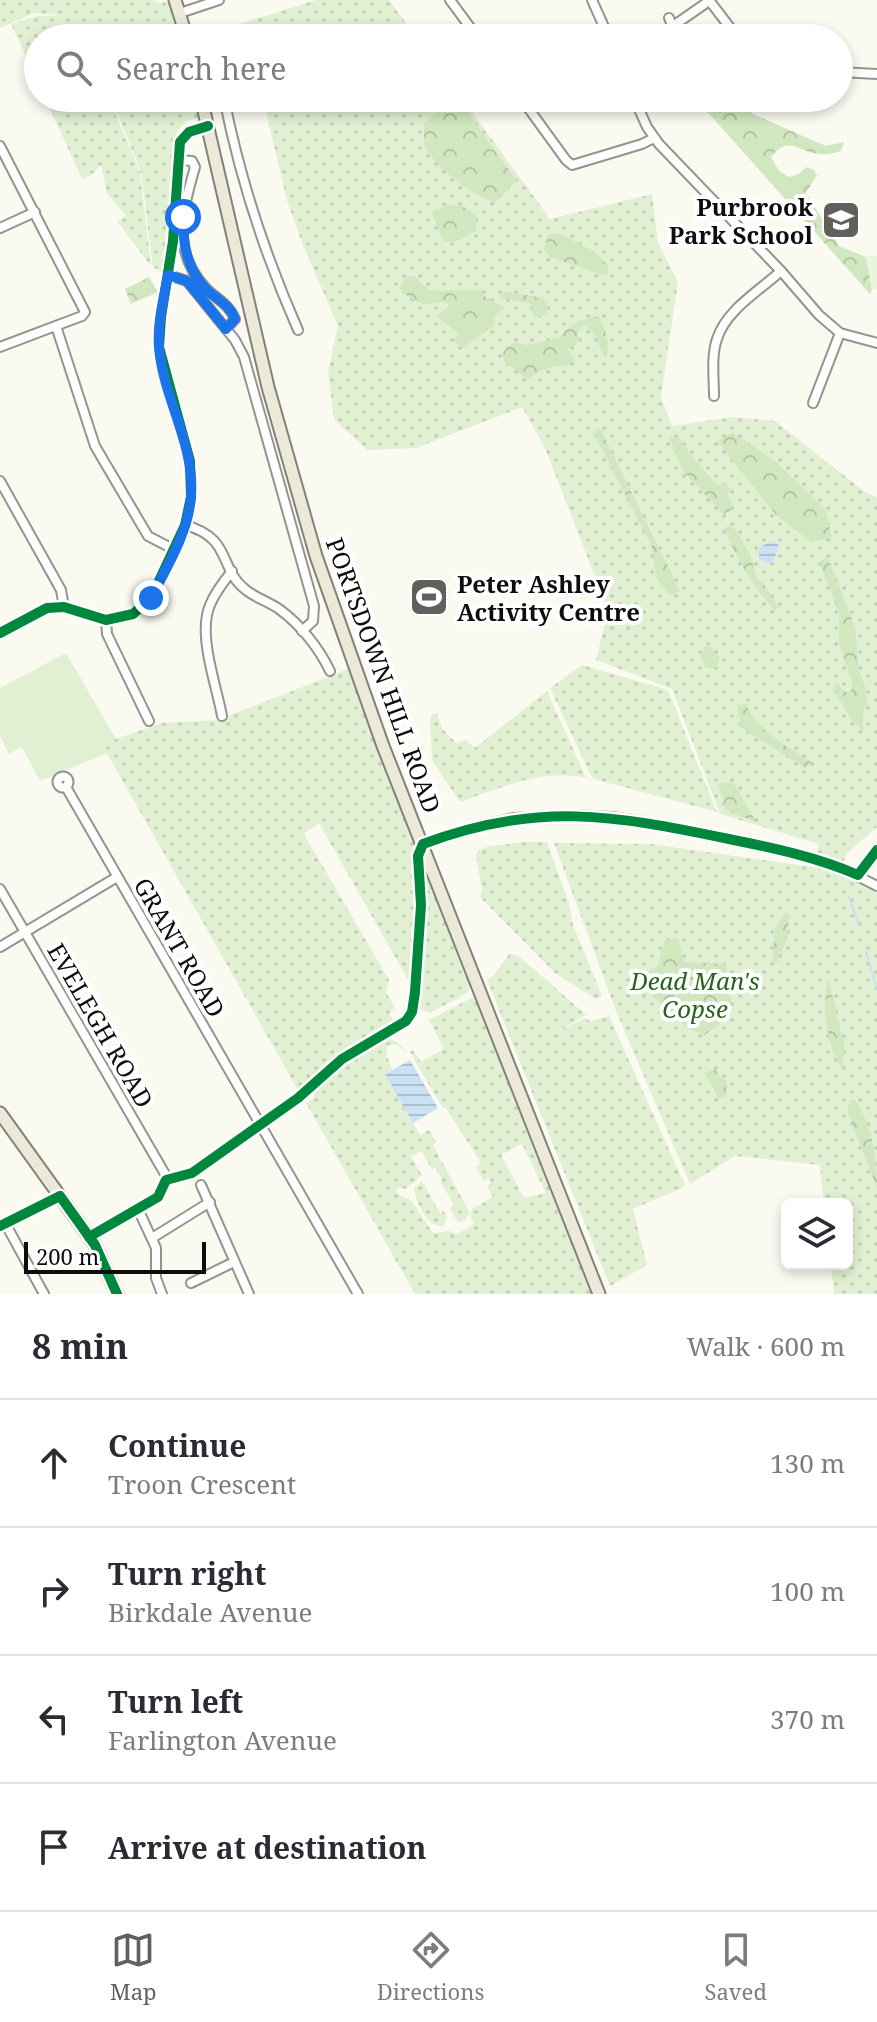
<!DOCTYPE html>
<meta charset="utf-8">
<style>
body{margin:0;font-family:"Noto Serif",serif;background:#f7f7f7;color:#2b2b33}
.controls{position:absolute;right:24px;bottom:24px;display:grid;overflow:hidden;border-radius:12px;box-shadow:0 4px 12px #0003}
.controls button{width:72px;height:72px;display:grid;place-items:center;padding:0;border:0;border-bottom:2px solid #e1e1e2;background:#fff;color:#2b2b33;font:40px sans-serif}
.scale{position:absolute;left:24px;bottom:20px;width:182px;box-sizing:border-box;padding-left:8px;border:4px solid #0d0d0d;border-top:0;font-size:22px;line-height:28px;white-space:nowrap;color:#0d0d0d;-webkit-text-stroke:6px #fff;paint-order:stroke}
.stop{position:absolute;width:24px;height:24px;margin:-18px;border:6px solid #1a73e8;border-radius:50%;background:#fff}
.stop.end{background:#1a73e8;border-color:#fff;box-shadow:0 2px 8px #0008}
.list{margin:0;padding:0;list-style:none}
h2{display:flex;justify-content:space-between;align-items:center;height:104px;margin:0;padding:0 32px;font-size:34px}
h2 small{font-size:26px;font-weight:400;color:#7c7c81}
.list li{display:grid;grid-template-columns:52px 1fr auto;gap:24px;align-items:center;box-sizing:border-box;height:128px;padding:0 32px;border-top:2px solid #e1e1e2}
.list b{display:block;font-size:30px;white-space:nowrap}
.list p{margin:0;font-size:26px;white-space:nowrap;color:#7c7c81}
.list em{font-size:26px;font-style:normal;color:#7c7c81}
.icon{flex:none;width:44px;height:44px;fill:none;stroke:currentColor;stroke-width:2;stroke-linecap:round;stroke-linejoin:round}
.map{position:relative;flex:none;width:877px;height:1294px;overflow:hidden}
.search{position:absolute;background:#fff;box-shadow:0 4px 12px #0003;left:24px;right:24px;top:24px;height:88px;display:flex;align-items:center;gap:20px;box-sizing:border-box;padding:0 28px;border-radius:44px;color:#7c7c81;font-size:30px}
.sheet{height:616px;background:#fff}
nav{display:flex;justify-content:space-around;align-items:center;box-sizing:border-box;height:112px;border-top:2px solid #e1e1e2;background:#fff;font-size:22px;color:#7c7c81}
nav a{display:grid;justify-items:center;gap:4px}
nav .on{color:#60605d}
.map>svg:first-child{display:block}
</style>
<div class="map">
<svg width="877" height="1294" viewBox="0 0 877 1294">
<defs>
<pattern id="grass-dots" width="8" height="8" patternUnits="userSpaceOnUse" patternTransform="scale(2)"><rect width="8" height="8" fill="#e1f0d2"/><path d="M2 2h.1M6 6h.1" fill="none" stroke="#c0cdb3" stroke-width="1.8" stroke-linecap="round"/></pattern>
<pattern id="forest-crowns" width="20" height="18" patternUnits="userSpaceOnUse" patternTransform="scale(2)"><rect width="20" height="18" fill="#d1e7c0"/><path d="M2 6a3 3 0 1 1 6 0M12 15a3 3 0 1 1 6 0" fill="none" stroke="#b2c5a4"/></pattern>
<pattern id="water-rules" width="6" height="5" patternUnits="userSpaceOnUse" patternTransform="scale(2)"><rect width="6" height="5" fill="#c9e1f3"/><path d="M0 2.5h6" fill="none" stroke="#abc0cf"/></pattern>
</defs>
<rect width="100%" height="100%" fill="#fafaf1"/>
<g fill="url(#grass-dots)" fill-rule="evenodd">
<path d="M 0,0 L 153,0 L 157,3 L 169,2 L 180,38 L 71,38 L 69,35 L 69,38 L 38,38 L 38,82 L 11,24 L 37,16 L 61,15 L 34,13 L 0,28 Z"/>
<path d="M 316,0 L 389,0 L 417,38 L 195,38 Z"/>
<path d="M 45,98 L 103,98 L 110,101 L 140,172 L 151,266 L 117,221 L 126,216 L 107,193 L 101,165 L 90,176 L 82,179 Z"/>
<path d="M 108,98 L 196,98 L 202,118 L 186,121 L 177,131 L 173,146 L 173,203 L 166,274 L 153,267 L 141,172 L 112,100 Z"/>
<path d="M 263,98 L 462,98 L 550,219 L 652,194 L 658,243 L 678,282 L 661,397 L 672,426 L 732,417 L 775,421 L 861,489 L 877,498 L 877,827 L 847,853 L 839,871 L 871,888 L 877,895 L 877,1294 L 834,1294 L 831,1264 L 847,1264 L 847,1204 L 824,1204 L 820,1165 L 735,1156 L 690,1184 L 616,1011 L 554,843 L 651,844 L 812,867 L 819,844 L 720,814 L 672,689 L 596,660 L 608,610 L 545,448 L 522,407 L 416,448 L 367,450 L 334,419 L 328,372 L 338,326 L 303,245 L 287,201 Z"/>
<path d="M 582,665 L 668,690 L 717,812 L 594,779 L 590,774 L 550,688 Z"/>
<path d="M 348,669 L 414,844 C 409,863 417,882 417,901 C 417,929 413,957 411,985 L 319,823 L 304,834 L 389,980 L 386,992 L 395,1008 L 389,1013 L 394,1021 L 342,1051 L 298,1090 L 100,741 L 116,739 L 162,723 L 218,720 Z"/>
<path d="M 547,691 L 586,778 C 545,768 499,788 460,802 L 432,760 L 430,718 L 434,713 L 438,714 C 439,727 447,735 457,743 L 466,740 L 475,748 Z"/>
<path d="M 524,842 L 547,842 L 569,903 L 573,925 L 602,996 L 596,999 L 555,973 L 480,897 L 482,890 L 476,855 L 478,850 L 490,846 Z"/>
<path d="M 426,874 L 470,987 L 467,993 L 430,1013 L 420,1009 Z"/>
<path d="M 510,953 L 520,957 L 586,1015 L 550,1035 L 585,1018 L 590,1021 L 609,1016 L 685,1185 L 684,1187 L 633,1209 L 647,1265 L 610,1286 L 487,980 L 494,975 Z"/>
<path d="M 475,996 L 594,1294 L 415,1294 L 306,1103 L 313,1099 L 316,1090 L 315,1086 L 345,1061 L 376,1042 L 380,1044 L 388,1038 L 399,1043 L 407,1054 L 398,1045 L 388,1045 L 386,1054 L 392,1069 L 385,1074 L 420,1135 L 429,1130 L 436,1142 L 433,1145 L 470,1213 L 463,1222 L 458,1222 L 449,1208 L 454,1205 L 440,1181 L 442,1179 L 435,1168 L 432,1169 L 421,1151 L 411,1157 L 422,1175 L 406,1189 L 398,1187 L 396,1193 L 412,1201 L 433,1233 L 449,1231 L 457,1234 L 474,1224 L 471,1218 L 472,1209 L 493,1197 L 487,1186 L 491,1183 L 488,1178 L 484,1181 L 476,1167 L 481,1163 L 446,1108 L 442,1107 L 410,1052 L 413,1050 L 421,1062 L 444,1049 L 429,1020 ZM 522,1144 L 546,1193 L 524,1198 L 501,1155 Z"/>
<path d="M 422,1181 L 440,1213 L 444,1211 L 447,1217 L 443,1226 C 427,1227 416,1203 414,1188 Z"/>
</g>
<g fill="url(#forest-crowns)">
<path d="M 695,98 L 743,98 L 753,114 L 826,146 L 844,142 L 841,151 C 834,153 827,155 820,154 C 797,152 790,134 771,157 L 779,171 L 789,177 L 799,174 L 806,167 L 814,170 L 817,175 L 806,193 L 839,246 L 866,257 L 872,290 L 870,294 Z"/>
<path d="M 468,112 L 517,181 L 494,203 C 471,193 438,171 426,148 C 423,141 424,130 424,123 L 435,113 Z"/>
<path d="M 448,204 L 464,207 L 476,215 L 476,231 L 455,242 L 443,241 L 432,213 Z"/>
<path d="M 558,233 L 595,252 L 609,267 L 607,276 L 550,257 L 544,250 L 548,234 Z"/>
<path d="M 414,276 L 430,291 L 482,290 L 484,296 L 505,308 L 495,315 L 494,325 L 462,349 L 453,340 L 459,334 L 436,316 L 450,306 L 443,301 C 422,307 414,303 399,288 L 406,277 Z"/>
<path d="M 149,277 L 158,292 L 131,304 L 125,289 Z"/>
<path d="M 502,291 L 543,298 L 549,310 L 541,317 L 534,317 L 531,304 L 502,298 L 499,294 Z"/>
<path d="M 600,316 L 608,342 L 607,358 C 596,349 600,333 584,325 L 577,334 L 580,340 L 574,346 L 567,348 L 575,359 L 569,365 C 552,366 541,368 528,380 L 505,362 L 502,355 L 507,347 L 515,342 L 527,345 L 559,338 L 567,329 L 580,320 Z"/>
<path d="M 600,428 L 680,591 L 674,595 L 668,593 L 656,577 L 651,545 L 594,434 L 595,430 Z"/>
<path d="M 732,432 L 774,460 L 825,509 L 832,537 L 811,542 L 776,515 L 718,442 Z"/>
<path d="M 669,436 L 680,438 C 682,446 710,477 718,486 L 723,482 L 731,489 L 727,494 L 733,504 L 730,511 L 723,514 L 682,470 Z"/>
<path d="M 728,526 L 734,528 L 750,554 L 757,578 L 764,584 L 779,608 L 775,610 C 752,586 738,561 724,529 Z"/>
<path d="M 825,558 L 829,560 L 855,627 L 859,671 L 865,686 L 868,707 L 863,710 L 863,731 L 852,721 L 833,688 L 835,683 L 837,683 L 845,692 L 850,692 L 853,685 L 839,643 L 839,612 L 821,567 L 820,561 Z"/>
<path d="M 707,643 L 720,658 L 716,668 L 706,668 L 700,656 Z"/>
<path d="M 746,704 C 758,732 786,745 811,762 L 806,768 L 740,727 L 738,705 Z"/>
<path d="M 733,782 L 756,822 L 727,811 L 718,784 Z"/>
<path d="M 785,912 L 789,914 L 788,938 L 776,964 L 772,962 L 775,928 Z"/>
<path d="M 677,938 C 682,946 680,954 685,962 L 726,964 L 726,991 L 732,999 L 718,1026 L 704,1035 L 688,1028 L 641,986 L 639,976 L 658,966 L 664,941 Z"/>
<path d="M 828,977 L 844,1044 L 843,1071 C 825,1044 822,1008 828,977 Z"/>
<path d="M 716,1069 L 720,1077 L 726,1080 L 727,1096 L 719,1098 C 716,1095 708,1078 705,1073 Z"/>
<path d="M 850,1100 L 855,1100 C 872,1124 877,1160 877,1188 L 847,1111 Z"/>
</g>
<path fill="#e1f0d2" d="M 66,653 L 116,739 L 100,742 L 107,753 L 40,781 L 22,747 L 9,754 L 0,736 L 0,688 Z"/>
<path fill="#ebf4dc" d="M 877,255 L 877,289 L 872,290 L 866,257 Z"/>
<g fill="url(#water-rules)">
<path d="M 771,541 L 779,545 L 773,562 L 767,563 L 759,559 L 759,548 Z"/>
<path d="M 410,1060 L 438,1108 L 413,1123 L 385,1074 Z"/>
</g>
<g fill="none" stroke-linecap="round" stroke-linejoin="round">
<g stroke="#c9e1f3" stroke-width="2">
<path d="M 849,897 L 859,926"/>
<path d="M 866,952 L 877,989"/>
</g>
<g stroke="#949490" stroke-width="12">
<g id="minor">
<path d="M 450,0 L 478,38"/>
<path d="M 592,0 L 609,38"/>
<path d="M 709,0 L 738,38"/>
<path d="M 180,13 L 219,0"/>
<path d="M 669,18 L 676,35"/>
<path d="M 673,26 L 709,1"/>
<path d="M 839,72 L 877,74"/>
<path d="M 224,98 C 240,179 265,255 298,330"/>
<path d="M 521,98 L 566,160 L 572,165 L 642,144 L 654,138"/>
<path d="M 634,98 L 647,127 L 659,144 L 781,271 L 819,315 L 840,333 L 877,343"/>
<path d="M 0,146 L 85,312 L 82,316 L 0,347"/>
<path d="M 177,160 L 192,161 L 195,167 C 183,209 171,251 205,287 C 215,298 229,304 235,319 L 226,329"/>
<path d="M 0,228 L 35,212"/>
<path d="M 168,275 L 187,281 L 235,340 L 244,357 L 314,606 L 313,621 L 302,631"/>
<path d="M 56,326 L 95,446 L 148,536 L 175,550"/>
<path d="M 714,396 C 714,378 711,356 717,339 C 726,310 759,291 781,271"/>
<path d="M 813,403 L 840,333"/>
<path d="M 0,481 L 61,590 L 64,607"/>
<path d="M 185,525 C 233,538 218,569 246,590 C 256,598 269,602 279,609 C 300,624 319,648 330,671"/>
<path d="M 106,620 L 107,634 L 149,721"/>
<path d="M 0,633 L 47,608 L 64,607 L 106,620 L 133,614 L 151,598 L 185,525 L 191,497 L 190,461 L 159,347 L 161,317 L 173,241 L 180,142 L 189,132 L 208,126"/>
<path d="M 222,716 C 217,688 201,644 207,615 C 210,599 222,584 232,571"/>
<circle cx="63" cy="782" r="5.5"/>
<path d="M 66,787 L 358,1294"/>
<path d="M 423,844 L 456,832 L 513,818 L 576,815 L 612,817 L 645,822 L 814,858 L 833,864 L 877,886"/>
<path d="M 858,875 L 877,850"/>
<path d="M 0,889 L 165,1174 L 166,1180"/>
<path d="M 0,947 L 117,877"/>
<path d="M 166,1180 L 192,1173 L 260,1126"/>
<path d="M 201,1185 L 249,1294"/>
<path d="M 138,1209 L 156,1248 L 156,1278 L 162,1294"/>
<path d="M 5,1223 L 44,1294"/>
<path d="M 0,1226 L 60,1196"/>
<path d="M 89,1237 L 158,1197 L 166,1180"/>
<path d="M 152,1238 L 210,1202"/>
<path d="M 191,1283 L 234,1262"/>
</g>
</g>
<g stroke="#81817d" stroke-width="15">
<g id="major">
<path d="M 175,0 L 187,38"/>
<path d="M 201,98 L 268,387 L 316,556 L 383,746 L 599,1294"/>
<path d="M 0,1113 L 95,1245 L 117,1294"/>
</g>
</g>
<use href="#minor" stroke="#fefefd" stroke-width="8"/>
<use href="#major" stroke="#ece9d9" stroke-width="11"/>
<g stroke="#fff" stroke-width="15">
<g id="cycleway">
<path d="M 0,633 L 47,608 L 64,607 L 106,620 L 133,614 L 151,598 L 185,525 L 191,497 L 190,461 L 159,347 L 161,317 L 173,241 L 180,142 L 189,132 L 208,126"/>
<path d="M 0,1226 L 60,1196 L 95,1245 L 117,1294"/>
<path d="M 89,1237 L 158,1197 L 166,1180 L 192,1173 L 298,1098 L 342,1059 L 406,1021 L 412,1012 L 415,992 L 421,905 L 418,856 L 423,844 C 537,801 613,815 729,839 C 773,848 817,857 858,875 L 877,850"/>
</g>
</g>
<use href="#cycleway" stroke="#00873e" stroke-width="10"/>
</g>
<g fill="none" stroke-linecap="round" stroke-linejoin="round">
<path stroke="#1a73e8" stroke-width="10" d="M 151,598 C 167,567 189,531 191,496 C 195,444 163,398 159,347 C 157,323 164,298 168,275 L 187,281 L 226,329 L 235,319 C 230,306 219,300 209,292 C 187,271 183,246 183,217"/>
</g>
<defs>
<g id="school-square" transform="scale(2)"><rect x="-9" y="-9" width="18" height="18" rx="4" fill="#60605d" stroke="#fff"/><path d="M0-5L7-2L0 1L-7-2ZM-4 1L0 2.5L4 1V4Q0 6-4 4Z" fill="#fff"/></g>
<g id="stadium-square" transform="scale(2)"><rect x="-9" y="-9" width="18" height="18" rx="4" fill="#60605d" stroke="#fff"/><path d="M0-5a6.5 5 0 1 0 0 10a6.5 5 0 1 0 0-10ZM-3.5-1.8h7v3.6h-7Z" fill="#fff"/></g>
</defs>
<g fill-rule="evenodd">
<use href="#school-square" x="841" y="220"/>
<use href="#stadium-square" x="429" y="597"/>
</g>
<g text-anchor="middle" dominant-baseline="central" stroke-width="8" stroke-linejoin="round" paint-order="stroke">
<g font-size="24" font-weight="bold" fill="#0d0d0d" stroke="#fff" text-anchor="end">
<text x="813" y="206">Purbrook<tspan x="813" dy="28">Park School</tspan></text>
<text x="457" y="583" text-anchor="start">Peter Ashley<tspan x="457" dy="28">Activity Centre</tspan></text>
</g>
<g font-size="24" fill="#0d0d0d" stroke="#fff">
<text transform="translate(384 675) rotate(70)">PORTSDOWN HILL ROAD</text>
<text transform="translate(180 947) rotate(60)">GRANT ROAD</text>
<text transform="translate(101 1025) rotate(60)">EVELEGH ROAD</text>
</g>
<g font-size="24" font-style="italic" fill="#27621f" stroke="#fff">
<text x="695" y="980">Dead Man's<tspan x="695" dy="28">Copse</tspan></text>
</g>
</g>
</svg>
<div class="controls">
<button><svg class="icon" aria-label="layers" viewBox="0 0 24 24"><path d="M12 4l9 5-9 5-9-5zM3 14l9 5 9-5"/></svg></button>
</div>
<div class="scale">200 m</div>
<div class="stop" style="left:183px;top:217px"></div>
<div class="stop end" style="left:151px;top:598px"></div>
<div class="search"><svg class="icon" aria-label="search" viewBox="0 0 24 24"><circle cx="10" cy="10" r="6"/><path d="M15 15l6 6"/></svg>Search here</div>
</div>
<section class="sheet">
<h2>8 min<small>Walk · 600 m</small></h2>
<ul class="list">
<li><svg class="icon" aria-label="ahead" viewBox="0 0 24 24"><path d="M12 20V5M6 11l6-6 6 6"/></svg><div><b>Continue</b><p>Troon Crescent</p></div><em>130 m</em></li>
<li><svg class="icon" aria-label="right" viewBox="0 0 24 24"><path d="M7 20v-9h11M14 6l5 5-5 5"/></svg><div><b>Turn right</b><p>Birkdale Avenue</p></div><em>100 m</em></li>
<li><svg class="icon" aria-label="left" viewBox="0 0 24 24"><path d="M17 20v-9H6M10 6l-5 5 5 5"/></svg><div><b>Turn left</b><p>Farlington Avenue</p></div><em>370 m</em></li>
<li><svg class="icon" aria-label="arrive" viewBox="0 0 24 24"><path d="M6 21V4h12l-3 4 3 4H6"/></svg><div><b>Arrive at destination</b></div></li>
</ul>
</section>
<nav>
<a class="on"><svg class="icon" aria-label="map" viewBox="0 0 24 24"><path d="M3 6l6-2 6 2 6-2v14l-6 2-6-2-6 2zM9 4v14M15 6v14"/></svg>Map</a>
<a><svg class="icon" aria-label="directions" viewBox="0 0 24 24"><path d="M12 3l9 9-9 9-9-9zM9 14v-3h6M13 9l2 2-2 2"/></svg>Directions</a>
<a><svg class="icon" aria-label="saved" viewBox="0 0 24 24"><path d="M7 4h10v16l-5-4-5 4z"/></svg>Saved</a>
</nav>
